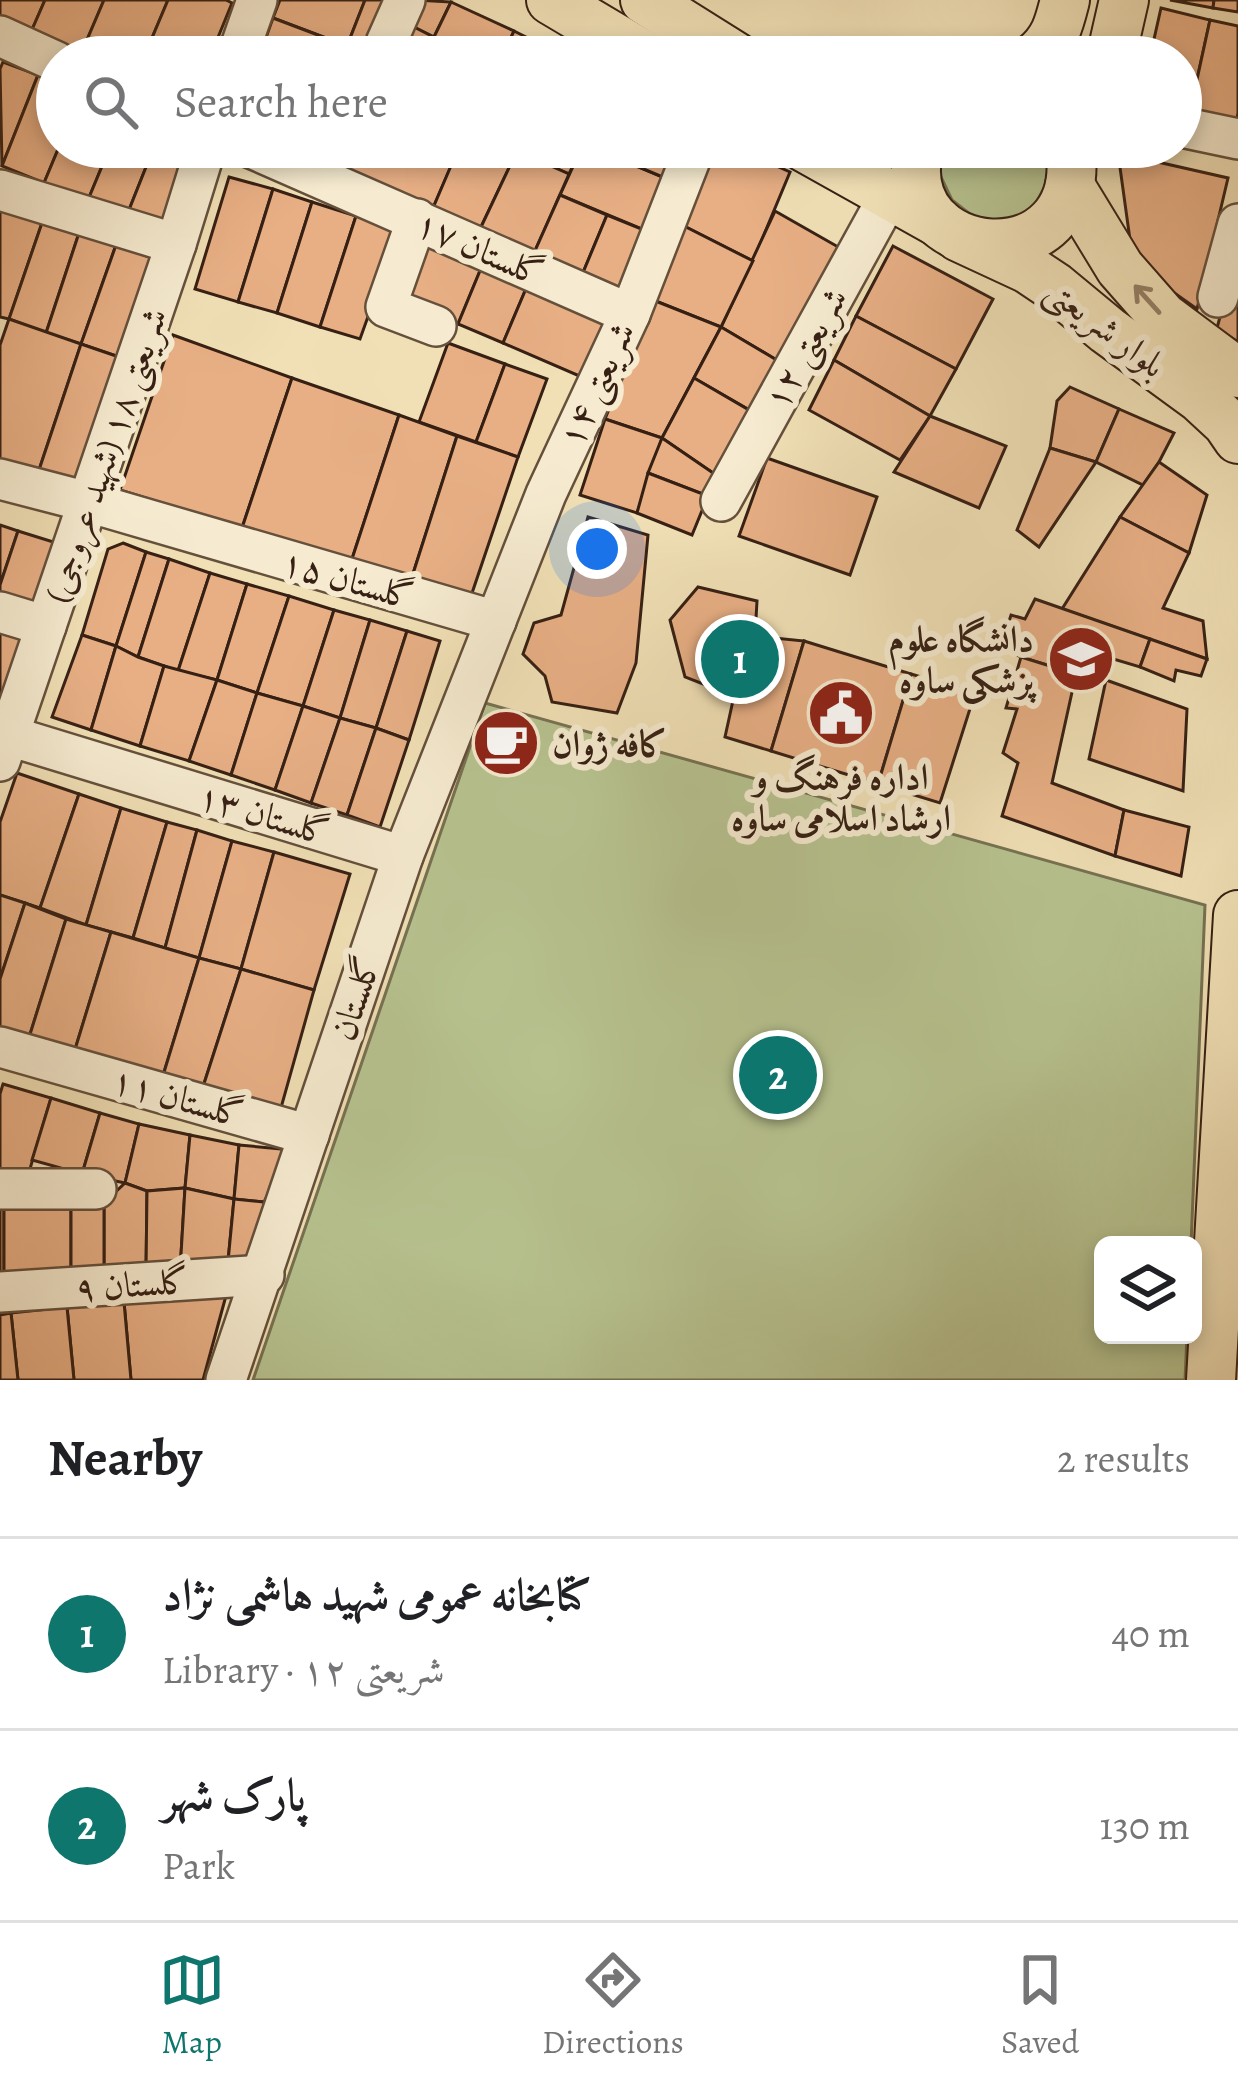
<!DOCTYPE html>
<meta charset="utf-8">
<style>
body{margin:0;font-family:Alegreya,Amiri,serif;background:#f2f2f2;color:#202124}
.controls{position:absolute;right:36px;bottom:36px;display:grid;overflow:hidden;border-radius:18px;box-shadow:0 6px 18px #0003}
.controls button{width:108px;height:108px;display:grid;place-items:center;padding:0;border:0;border-bottom:3px solid #e0e0e0;background:#fff;color:#202124;font:60px sans-serif}
.you{position:absolute;left:597px;top:549px;width:42px;height:42px;margin:-30px;border:9px solid #fff;border-radius:50%;background:#1a73e8;box-shadow:0 0 0 18px #1a73e833}
.badge{display:grid;place-items:center;width:78px;height:78px;border-radius:50%;background:#0f766e;color:#fff;font-size:39px;font-weight:700}
.pin{position:absolute;translate:-50% -50%;border:6px solid #fff;box-shadow:0 3px 12px #0006}
.list{margin:0;padding:0;list-style:none}
h2{display:flex;justify-content:space-between;align-items:center;height:156px;margin:0;padding:0 48px;font-size:51px}
h2 small{font-size:39px;font-weight:400;color:#757577}
.list li{display:grid;grid-template-columns:78px 1fr auto;gap:36px;align-items:center;box-sizing:border-box;height:192px;padding:0 48px;border-top:3px solid #e0e0e0}
.list b{display:block;font-size:45px;white-space:nowrap}
.list p{margin:0;font-size:39px;white-space:nowrap;color:#757577}
.list em{font-size:39px;font-style:normal;color:#757577}
.icon{flex:none;width:66px;height:66px;fill:none;stroke:currentColor;stroke-width:2;stroke-linecap:round;stroke-linejoin:round}
.map{position:relative;flex:none;width:1238px;height:1380px;overflow:hidden}
.search{position:absolute;background:#fff;box-shadow:0 6px 18px #0003;left:36px;right:36px;top:36px;height:132px;display:flex;align-items:center;gap:30px;box-sizing:border-box;padding:0 42px;border-radius:66px;color:#757577;font-size:45px}
.sheet{height:540px;background:#fff}
nav{display:flex;justify-content:space-around;align-items:center;box-sizing:border-box;height:168px;border-top:3px solid #e0e0e0;background:#fff;font-size:33px;color:#757577}
nav a{display:grid;justify-items:center;gap:6px}
nav .on{color:#0f766e}
.map>svg:first-child{display:block}
</style>
<div class="map">
<svg width="1238" height="1380" viewBox="0 0 1238 1380">
<rect width="100%" height="100%" fill="#f1e0b6"/>
<filter id="stains"><feTurbulence type="fractalNoise" baseFrequency=".00167" numOctaves="4"/><feColorMatrix values="0 0 0 0 .2 0 0 0 0 .09 0 0 0 0 .02 0 0 0 .5 -.17"/></filter>
<radialGradient id="worn" r=".72"><stop offset=".6" stop-color="#630" stop-opacity="0"/><stop offset="1" stop-color="#630" stop-opacity=".3"/></radialGradient>
<g fill="#b7c390" stroke="#767252" stroke-width="3">
<path d="M 942,147 L 1051,147 L 1054,170 L 1032,210 L 1003,222 L 975,218 L 952,200 L 940,175 Z"/>
<path d="M 485,703 L 1205,905 L 1191,1245 L 1103,1245 L 1103,1335 L 1187,1335 L 1185,1380 L 253,1380 Z"/>
</g>
<g fill="#e8af85" stroke="#362014" stroke-width="3">
<path d="M 0,0 L 45,0 L 31,32 L 0,19 Z"/>
<path d="M 45,0 L 104,0 L 81,54 L 31,32 Z"/>
<path d="M 104,0 L 168,0 L 144,57 L 89,57 L 81,54 Z"/>
<path d="M 168,0 L 226,0 L 232,3 L 210,57 L 144,57 Z"/>
<path d="M 280,0 L 365,0 L 347,46 L 273,18 Z"/>
<path d="M 365,0 L 397,0 L 375,54 L 347,46 Z"/>
<path d="M 415,0 L 451,2 L 434,37 L 404,22 Z"/>
<path d="M 1170,0 L 1214,0 L 1213,8 Z"/>
<path d="M 1214,0 L 1238,0 L 1238,12 L 1213,8 Z"/>
<path d="M 451,2 L 514,31 L 502,57 L 473,57 L 434,37 Z"/>
<path d="M 1161,8 L 1210,20 L 1189,116 L 1181,114 L 1181,57 L 1150,57 Z"/>
<path d="M 273,18 L 347,46 L 343,57 L 259,57 Z"/>
<path d="M 1210,20 L 1238,26 L 1238,113 L 1235,128 L 1189,116 Z"/>
<path d="M 404,22 L 473,57 L 386,57 Z"/>
<path d="M 514,31 L 562,55 L 561,57 L 502,57 Z"/>
<path d="M 347,46 L 375,54 L 379,57 L 343,57 Z"/>
<path d="M 3,62 L 38,75 L 2,166 L 0,69 Z"/>
<path d="M 38,75 L 57,83 L 57,147 L 59,147 L 44,183 L 2,166 Z"/>
<path d="M 59,147 L 110,147 L 88,200 L 44,183 Z"/>
<path d="M 110,147 L 154,147 L 127,215 L 88,200 Z"/>
<path d="M 154,147 L 197,147 L 164,230 L 127,215 Z"/>
<path d="M 308,147 L 457,147 L 459,148 L 433,208 L 305,155 Z"/>
<path d="M 459,147 L 509,147 L 517,151 L 481,227 L 433,208 Z"/>
<path d="M 519,147 L 582,147 L 569,174 L 517,151 Z"/>
<path d="M 582,147 L 591,147 L 665,178 L 644,230 L 560,195 Z"/>
<path d="M 591,147 L 642,147 L 634,165 Z"/>
<path d="M 642,147 L 679,147 L 665,178 L 634,165 Z"/>
<path d="M 712,147 L 733,147 L 790,172 L 753,261 L 682,225 Z"/>
<path d="M 517,151 L 569,174 L 534,253 L 481,227 Z"/>
<path d="M 1118,153 L 1228,178 L 1197,309 L 1156,280 L 1131,247 Z"/>
<path d="M 229,177 L 273,189 L 238,302 L 195,289 Z"/>
<path d="M 273,189 L 312,202 L 277,313 L 238,302 Z"/>
<path d="M 560,195 L 607,215 L 582,275 L 534,253 Z"/>
<path d="M 312,202 L 356,216 L 320,327 L 277,313 Z"/>
<path d="M 0,205 L 43,220 L 9,319 L 0,317 Z"/>
<path d="M 775,211 L 840,248 L 780,362 L 721,327 Z"/>
<path d="M 607,215 L 644,230 L 619,290 L 582,275 Z"/>
<path d="M 356,216 L 399,230 L 360,339 L 320,327 Z"/>
<path d="M 43,220 L 79,233 L 46,333 L 9,319 Z"/>
<path d="M 682,225 L 753,261 L 721,327 L 653,300 Z"/>
<path d="M 79,233 L 116,245 L 81,344 L 46,333 Z"/>
<path d="M 425,242 L 482,266 L 458,324 L 401,300 Z"/>
<path d="M 116,245 L 155,259 L 122,358 L 81,344 Z"/>
<path d="M 893,246 L 993,299 L 956,369 L 856,316 Z"/>
<path d="M 1235,261 L 1238,262 L 1238,342 L 1217,328 Z"/>
<path d="M 482,266 L 528,284 L 503,343 L 458,324 Z"/>
<path d="M 528,284 L 610,318 L 584,378 L 503,343 Z"/>
<path d="M 653,300 L 721,327 L 662,438 L 605,419 Z"/>
<path d="M 856,316 L 956,369 L 930,416 L 834,360 Z"/>
<path d="M 9,319 L 81,344 L 38,473 L 0,460 L 0,345 Z"/>
<path d="M 721,327 L 780,362 L 753,412 L 694,378 Z"/>
<path d="M 173,335 L 292,378 L 242,528 L 120,490 Z"/>
<path d="M 448,343 L 505,364 L 476,442 L 419,422 Z"/>
<path d="M 81,344 L 122,358 L 80,486 L 38,473 Z"/>
<path d="M 834,360 L 930,416 L 900,460 L 809,410 Z"/>
<path d="M 505,364 L 547,379 L 518,457 L 476,442 Z"/>
<path d="M 292,378 L 399,415 L 351,562 L 242,528 Z"/>
<path d="M 694,378 L 766,420 L 716,475 L 662,438 Z"/>
<path d="M 1070,387 L 1119,409 L 1096,462 L 1050,448 L 1057,401 Z"/>
<path d="M 1119,409 L 1174,433 L 1159,462 L 1143,485 L 1096,462 Z"/>
<path d="M 399,415 L 457,436 L 411,580 L 351,562 Z"/>
<path d="M 930,416 L 1006,446 L 979,508 L 894,472 Z"/>
<path d="M 605,419 L 662,438 L 637,513 L 580,495 Z"/>
<path d="M 457,436 L 518,457 L 470,599 L 411,580 Z"/>
<path d="M 662,438 L 716,475 L 708,496 L 648,473 Z"/>
<path d="M 1050,448 L 1096,462 L 1039,547 L 1017,530 Z"/>
<path d="M 767,458 L 877,497 L 850,575 L 739,536 Z"/>
<path d="M 1159,462 L 1207,495 L 1189,553 L 1120,517 Z"/>
<path d="M 648,473 L 708,496 L 692,535 L 637,513 Z"/>
<path d="M 588,517 L 648,535 L 636,663 L 617,713 L 552,702 L 545,676 L 523,654 L 534,623 L 561,615 Z"/>
<path d="M 1120,517 L 1189,553 L 1163,608 L 1203,621 L 1207,659 L 1062,609 Z"/>
<path d="M 0,525 L 18,531 L 0,585 Z"/>
<path d="M 18,531 L 63,545 L 40,615 L 0,602 L 0,585 Z"/>
<path d="M 123,543 L 146,552 L 116,646 L 82,635 L 108,549 Z"/>
<path d="M 146,552 L 169,559 L 138,657 L 116,646 Z"/>
<path d="M 169,559 L 210,573 L 178,671 L 138,657 Z"/>
<path d="M 210,573 L 247,584 L 217,680 L 178,671 Z"/>
<path d="M 247,584 L 289,596 L 257,693 L 217,680 Z"/>
<path d="M 698,587 L 757,601 L 755,636 L 804,641 L 771,751 L 725,737 L 734,696 L 685,677 L 670,620 Z"/>
<path d="M 289,596 L 334,610 L 303,706 L 257,693 Z"/>
<path d="M 1035,599 L 1150,639 L 1140,667 L 1090,652 L 1076,674 L 1021,657 L 1001,647 L 1011,615 L 1025,619 Z"/>
<path d="M 334,610 L 370,620 L 340,718 L 303,706 Z"/>
<path d="M 370,620 L 407,631 L 376,728 L 340,718 Z"/>
<path d="M 0,622 L 31,633 L 0,714 Z"/>
<path d="M 407,631 L 440,641 L 409,740 L 376,728 Z"/>
<path d="M 82,635 L 116,646 L 91,730 L 52,717 Z"/>
<path d="M 1150,639 L 1207,659 L 1201,676 L 1176,670 L 1174,681 L 1140,667 Z"/>
<path d="M 804,641 L 911,674 L 878,784 L 771,751 Z"/>
<path d="M 116,646 L 138,657 L 164,666 L 140,746 L 91,730 Z"/>
<path d="M 1021,657 L 1076,674 L 1052,783 L 1124,810 L 1115,856 L 1002,816 L 1018,763 L 1003,753 L 1017,709 L 1006,708 Z"/>
<path d="M 164,666 L 217,680 L 189,761 L 140,746 Z"/>
<path d="M 911,674 L 975,693 L 940,803 L 878,784 Z"/>
<path d="M 217,680 L 257,693 L 231,775 L 189,761 Z"/>
<path d="M 1106,680 L 1187,709 L 1183,791 L 1089,759 Z"/>
<path d="M 257,693 L 303,706 L 275,790 L 231,775 Z"/>
<path d="M 303,706 L 340,718 L 311,803 L 275,790 Z"/>
<path d="M 340,718 L 376,728 L 347,815 L 311,803 Z"/>
<path d="M 376,728 L 409,740 L 380,827 L 347,815 Z"/>
<path d="M 17,773 L 79,794 L 40,908 L 0,895 L 0,822 Z"/>
<path d="M 79,794 L 121,808 L 86,925 L 40,908 Z"/>
<path d="M 121,808 L 167,822 L 133,938 L 86,925 Z"/>
<path d="M 1124,810 L 1189,827 L 1181,876 L 1115,856 Z"/>
<path d="M 167,822 L 197,830 L 165,948 L 133,938 Z"/>
<path d="M 197,830 L 232,841 L 199,958 L 165,948 Z"/>
<path d="M 232,841 L 274,852 L 241,969 L 199,958 Z"/>
<path d="M 274,852 L 350,874 L 314,990 L 241,969 Z"/>
<path d="M 0,895 L 25,903 L 0,979 Z"/>
<path d="M 25,903 L 66,919 L 27,1044 L 0,1036 L 0,979 Z"/>
<path d="M 66,919 L 111,932 L 73,1056 L 27,1044 Z"/>
<path d="M 111,932 L 199,958 L 161,1082 L 73,1056 Z"/>
<path d="M 199,958 L 241,969 L 201,1093 L 161,1082 Z"/>
<path d="M 241,969 L 314,990 L 279,1115 L 201,1093 Z"/>
<path d="M 3,1084 L 51,1098 L 27,1179 L 0,1171 L 0,1094 Z"/>
<path d="M 51,1098 L 100,1113 L 82,1174 L 32,1160 Z"/>
<path d="M 100,1113 L 139,1124 L 125,1183 L 82,1174 Z"/>
<path d="M 139,1124 L 190,1135 L 185,1188 L 147,1191 L 125,1183 Z"/>
<path d="M 190,1135 L 239,1145 L 234,1199 L 185,1188 Z"/>
<path d="M 239,1145 L 292,1150 L 264,1202 L 234,1199 Z"/>
<path d="M 125,1183 L 147,1191 L 146,1271 L 104,1276 L 104,1203 Z"/>
<path d="M 185,1188 L 180,1271 L 146,1271 L 147,1191 Z"/>
<path d="M 185,1188 L 234,1199 L 227,1272 L 180,1271 Z"/>
<path d="M 234,1199 L 264,1202 L 257,1275 L 227,1272 Z"/>
<rect x="0" y="1202" width="4" height="75"/>
<path d="M 4,1202 L 71,1203 L 71,1276 L 4,1277 Z"/>
<rect x="71" y="1203" width="33" height="73"/>
<path d="M 227,1292 L 203,1380 L 131,1380 L 124,1302 Z"/>
<path d="M 124,1302 L 131,1380 L 74,1380 L 67,1307 Z"/>
<path d="M 67,1307 L 74,1380 L 18,1380 L 11,1313 Z"/>
<path d="M 11,1313 L 18,1380 L 0,1380 L 0,1315 Z"/>
</g>
<g fill="none" stroke-linecap="round" stroke-linejoin="round">
<g stroke="#65503c" stroke-width="44">
<g id="minor">
<path d="M 0,36 L 57,62"/>
<path d="M 386,43 L 405,0"/>
<path d="M 237,57 L 257,0"/>
<path d="M 1181,127 L 1238,139"/>
<path d="M 249,147 L 630,314"/>
<path d="M 0,190 L 176,244"/>
<path d="M 417,219 L 386,307 L 436,326"/>
<path d="M 1218,297 L 1238,224"/>
<path d="M 0,479 L 88,502 L 496,621"/>
<path d="M 721,501 L 890,194"/>
<path d="M 0,612 L 46,626"/>
<path d="M 0,733 L 403,856"/>
<path d="M 0,761 L 176,244 L 206,147"/>
<path d="M 0,1047 L 309,1135"/>
<path d="M 0,1189 L 96,1189"/>
<path d="M 0,1292 L 264,1275"/>
<path d="M 226,1380 L 403,856 L 546,494 L 630,314 L 695,147"/>
</g>
</g>
<g stroke="#362014" stroke-width="52">
<g id="major">
<path d="M 551,0 L 647,57"/>
<path d="M 645,0 L 736,57"/>
<path d="M 1035,57 C 1055,41 1059,24 1065,0"/>
<path d="M 1111,57 L 1124,0"/>
<path d="M 804,147 L 938,222"/>
<path d="M 919,147 C 889,267 1091,284 1070,147"/>
<path d="M 1070,186 L 1120,268 L 1163,317 L 1238,373"/>
<path d="M 959,237 L 1028,269 L 1055,287 L 1107,330 L 1200,398 L 1227,423 L 1238,439"/>
<path d="M 1211,1380 L 1238,915"/>
</g>
</g>
<use href="#minor" stroke="#f6ebd0" stroke-width="39"/>
<use href="#major" stroke="#f1e0b6" stroke-width="48"/>
</g>
<defs><path id="oneway-shaft" d="M-6 0H5M1.5-3L5.5 0L1.5 3" fill="none" stroke-width="1.6" stroke-linecap="round" stroke-linejoin="round" transform="scale(3)"/></defs>
<use stroke="#948065" href="#oneway-shaft" transform="translate(1147 299) rotate(-132)"/>
<defs>
<g id="university-disc" transform="scale(3.45)"><circle r="9.5" fill="#8f2418" stroke="#f6ebd0"/><path d="M0-5L7-2L0 1L-7-2ZM-4 1L0 2.5L4 1V4Q0 6-4 4Z" fill="#fff"/></g>
<g id="civic-disc" transform="scale(3.45)"><circle r="9.5" fill="#8f2418" stroke="#f6ebd0"/><path d="M-.6-6.5H3V-4.5H.6V-3L4-1V1h2V6H-6V1h2V-1L-.6-3ZM-1.2 2.5V6h2.4V2.5Z" fill="#fff"/></g>
<g id="cafe-disc" transform="scale(3.45)"><circle r="9.5" fill="#8f2418" stroke="#f6ebd0"/><path d="M-5.5-4.5H6V0H3Q3 3.5 0 3.5H-2.5Q-5.5 3.5-5.5 0ZM3-3.2v2h1.7v-2ZM-6 4.5H4V6H-6Z" fill="#fff"/></g>
</defs>
<g fill-rule="evenodd">
<use href="#university-disc" x="1081" y="659"/>
<use href="#civic-disc" x="841" y="713"/>
<use href="#cafe-disc" x="506" y="743"/>
</g>
<g text-anchor="middle" dominant-baseline="central" stroke-width="12" stroke-linejoin="round" paint-order="stroke">
<g font-size="36" fill="#362014" stroke="#f6ebd0">
<text transform="translate(480 248) rotate(24)">گلستان ۱۷</text>
<text transform="translate(1106 327) rotate(37)">بلوار شریعتی</text>
<text transform="translate(805 348) rotate(-61)">شریعتی ۱۲</text>
<text transform="translate(596 384) rotate(-65)">شریعتی ۱۴</text>
<text transform="translate(105 455) rotate(-71)">شریعتی ۱۸ (شهید عروجی)</text>
<text transform="translate(348 579) rotate(16)">گلستان ۱۵</text>
<text transform="translate(264 814) rotate(17)">گلستان ۱۳</text>
<text transform="translate(355 998) rotate(-71)">گلستان</text>
<text transform="translate(178 1097) rotate(16)">گلستان ۱۱</text>
<text transform="translate(132 1284) rotate(-4)">گلستان ۹</text>
</g>
<g font-size="36" font-weight="bold" fill="#362014" stroke="#f6ebd0" text-anchor="end">
<text x="1034" y="638">دانشگاه علوم<tspan x="1034" dy="41">پزشکی ساوه</tspan></text>
<text x="552" y="743" text-anchor="start">کافه ژوان</text>
<text x="841" y="776" text-anchor="middle">اداره فرهنگ و<tspan x="841" dy="41">ارشاد اسلامی ساوه</tspan></text>
</g>
</g>
<rect width="100%" height="100%" filter="url(#stains)"/>
<rect width="100%" height="100%" fill="url(#worn)"/>
</svg>
<div class="controls">
<button><svg class="icon" aria-label="layers" viewBox="0 0 24 24"><path d="M12 4l9 5-9 5-9-5zM3 14l9 5 9-5"/></svg></button>
</div>
<div class="you"></div>
<div class="pin badge" style="left:740px;top:659px">1</div>
<div class="pin badge" style="left:778px;top:1075px">2</div>
<div class="search"><svg class="icon" aria-label="search" viewBox="0 0 24 24"><circle cx="10" cy="10" r="6"/><path d="M15 15l6 6"/></svg>Search here</div>
</div>
<section class="sheet">
<h2>Nearby<small>2 results</small></h2>
<ul class="list">
<li><span class="badge">1</span><div><b>کتابخانه عمومی شهید هاشمی نژاد</b><p>Library · شریعتی ۱۲</p></div><em>40 m</em></li>
<li><span class="badge">2</span><div><b>پارک شهر</b><p>Park</p></div><em>130 m</em></li>
</ul>
</section>
<nav>
<a class="on"><svg class="icon" aria-label="map" viewBox="0 0 24 24"><path d="M3 6l6-2 6 2 6-2v14l-6 2-6-2-6 2zM9 4v14M15 6v14"/></svg>Map</a>
<a><svg class="icon" aria-label="directions" viewBox="0 0 24 24"><path d="M12 3l9 9-9 9-9-9zM9 14v-3h6M13 9l2 2-2 2"/></svg>Directions</a>
<a><svg class="icon" aria-label="saved" viewBox="0 0 24 24"><path d="M7 4h10v16l-5-4-5 4z"/></svg>Saved</a>
</nav>
